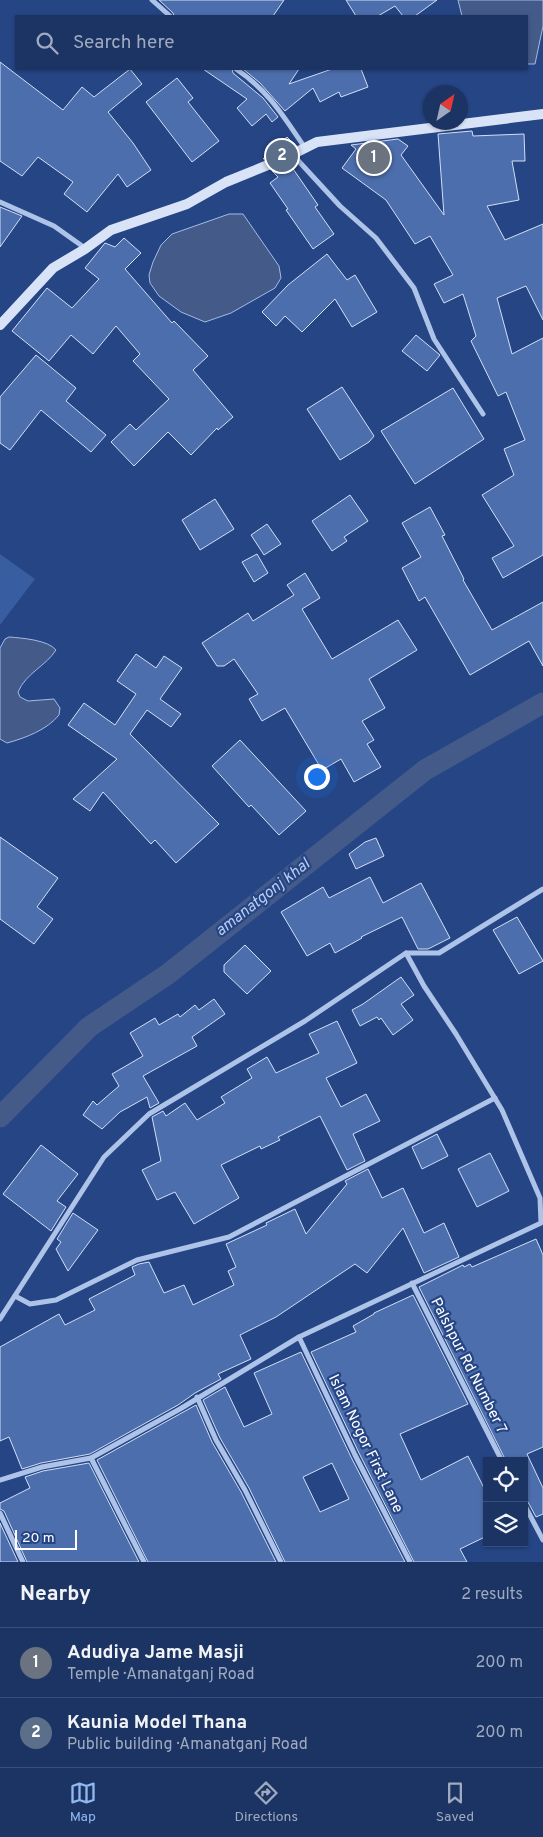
<!DOCTYPE html>
<meta charset="utf-8">
<style>
body{margin:0;font-family:Overpass,sans-serif;background:#253c6a;color:#f1f3f6}
.controls{position:absolute;right:15px;bottom:15px;display:grid;overflow:hidden;border-radius:0px;box-shadow:0 1px 4px #0004}
.controls button{width:45px;height:45px;display:grid;place-items:center;padding:0;border:0;border-bottom:1px solid #3a4f78;background:#1c3464;color:#f1f3f6;font:25px sans-serif}
.compass{position:absolute;left:423px;top:85px;width:45px;height:45px;border-radius:50%;background:#1c3464;box-shadow:0 1px 4px #0004;rotate:34deg}
.scale{position:absolute;left:15px;bottom:12px;width:62px;box-sizing:border-box;padding-left:5px;border:2px solid #fff;border-top:0;font-size:14px;line-height:18px;white-space:nowrap;color:#fff;-webkit-text-stroke:4px #254585;paint-order:stroke}
.you{position:absolute;left:316px;top:776px;width:18px;height:18px;margin:-12px;border:4px solid #fff;border-radius:50%;background:#1a73e8;box-shadow:0 0 0 8px #1a73e833}
.badge{display:grid;place-items:center;width:32px;height:32px;border-radius:50%;background:#90b9f0;color:#fff;font-size:16px;font-weight:700}
.pin{position:absolute;translate:-50% -50%;border:2px solid #fff;box-shadow:0 1px 5px #0006}
.list{margin:0;padding:0;list-style:none}
h2{display:flex;justify-content:space-between;align-items:center;height:65px;margin:0;padding:0 20px;font-size:21px}
h2 small{font-size:16px;font-weight:400;color:#a0aabf}
.list li{display:grid;grid-template-columns:32px 1fr auto;gap:15px;align-items:center;box-sizing:border-box;height:70px;padding:0 20px;border-top:1px solid #3a4f78}
.list b{display:block;font-size:19px;white-space:nowrap}
.list p{margin:0;font-size:16px;white-space:nowrap;color:#a0aabf}
.list em{font-size:16px;font-style:normal;color:#a0aabf}
.icon{flex:none;width:28px;height:28px;fill:none;stroke:currentColor;stroke-width:2;stroke-linecap:round;stroke-linejoin:round}
.map{position:relative;flex:none;width:543px;height:1562px;overflow:hidden}
.search{position:absolute;background:#1c3464;box-shadow:0 1px 4px #0004;left:15px;right:15px;top:15px;height:55px;display:flex;align-items:center;gap:12px;box-sizing:border-box;padding:0 18px;border-radius:0px;color:#a0aabf;font-size:19px}
.sheet{height:205px;background:#1c3464}
nav{display:flex;justify-content:space-around;align-items:center;box-sizing:border-box;height:70px;border-top:1px solid #3a4f78;background:#1c3464;font-size:14px;color:#a0aabf}
nav a{display:grid;justify-items:center;gap:2px}
nav .on{color:#90b9f0}
.map>svg:first-child{display:block}
</style>
<div class="map">
<svg width="543" height="1562" viewBox="0 0 543 1562">
<rect width="100%" height="100%" fill="#254585"/>
<path fill="#395da1" d="M 0,554 L 35,579 L 0,625 Z"/>
<g fill="#445a89" stroke="#a3bce9">
<path d="M 458,0 L 543,0 L 543,26 L 535,64 L 527,64 L 527,16 L 462,16 Z"/>
<path d="M 229,214 L 243,214 L 279,266 L 281,278 L 275,288 L 231,313 L 205,322 L 181,312 L 159,296 L 150,283 L 149,275 L 153,262 L 161,245 L 172,234 Z"/>
<path d="M 9,637 C 22,638 48,640 56,650 C 46,666 26,673 18,692 L 20,697 L 28,701 L 54,699 L 60,708 L 59,715 C 47,730 25,738 7,743 L 0,739 L 0,648 L 5,639 Z"/>
</g>
<g fill="none" stroke-linecap="round" stroke-linejoin="round">
<path stroke="#445a89" stroke-width="21" d="M 0,1117 L 89,1027 L 168,974 L 425,770 L 543,703"/>
</g>
<g fill="#4d6ead" stroke="#d2dff6" fill-rule="evenodd">
<path d="M 159,0 L 284,0 L 273,16 L 174,16 L 173,13 Z"/>
<path d="M 346,0 L 437,0 L 415,16 L 403,16 L 395,6 L 378,16 L 356,16 Z"/>
<path d="M 0,62 L 63,110 L 82,87 L 94,97 L 130,69 L 142,84 L 108,112 L 133,143 L 151,170 L 127,187 L 118,174 L 87,212 L 64,194 L 73,182 L 38,157 L 22,176 L 0,161 Z"/>
<path d="M 203,69 L 232,69 L 233,73 L 263,98 L 278,117 L 272,122 L 266,114 L 252,126 L 237,108 L 247,99 Z"/>
<path d="M 243,69 L 299,69 L 289,84 L 332,69 L 361,69 L 368,87 L 341,97 L 339,92 L 320,102 L 313,88 L 285,111 L 260,83 Z"/>
<path d="M 177,78 L 193,98 L 188,102 L 219,141 L 192,162 L 146,102 Z"/>
<path d="M 472,131 L 473,136 L 524,134 L 525,161 L 512,161 L 519,200 L 487,206 L 505,240 L 543,224 L 543,320 L 526,286 L 497,298 L 512,354 L 543,338 L 543,555 L 503,578 L 492,558 L 514,546 L 482,495 L 514,475 L 504,449 L 525,440 L 506,392 L 498,396 L 471,341 L 476,336 L 463,294 L 444,303 L 434,284 L 453,275 L 430,236 L 415,244 L 386,200 L 342,168 L 356,149 L 351,145 L 398,139 L 408,146 L 401,155 L 444,215 L 438,134 Z"/>
<path d="M 287,137 L 295,145 L 263,159 Z"/>
<path d="M 289,163 L 318,205 L 315,207 L 334,234 L 313,249 L 286,210 L 288,209 L 270,183 L 278,177 L 272,171 Z"/>
<path d="M 0,207 L 22,216 L 0,247 Z"/>
<path d="M 124,238 L 141,253 L 125,269 L 172,323 L 174,321 L 208,356 L 193,370 L 233,417 L 218,430 L 217,428 L 191,455 L 168,432 L 134,466 L 111,442 L 130,424 L 136,430 L 169,399 L 133,361 L 140,354 L 116,326 L 93,354 L 71,335 L 49,361 L 12,331 L 47,288 L 72,308 L 99,279 L 85,268 L 105,243 L 115,247 Z"/>
<path d="M 327,254 L 347,280 L 355,275 L 377,312 L 352,327 L 335,299 L 302,332 L 285,316 L 276,326 L 262,312 L 288,285 Z"/>
<path d="M 416,335 L 440,355 L 427,371 L 402,351 Z"/>
<path d="M 36,355 L 76,388 L 66,401 L 106,435 L 91,452 L 41,410 L 10,450 L 0,443 L 0,397 Z"/>
<path d="M 342,387 L 374,436 L 369,442 L 340,460 L 307,409 Z"/>
<path d="M 453,388 L 484,439 L 415,484 L 381,431 Z"/>
<path d="M 350,495 L 368,521 L 344,537 L 347,541 L 332,551 L 312,521 Z"/>
<path d="M 215,499 L 234,529 L 200,550 L 182,520 Z"/>
<path d="M 430,507 L 445,535 L 442,536 L 464,579 L 463,580 L 492,630 L 543,602 L 543,666 L 529,641 L 470,675 L 425,597 L 419,601 L 402,568 L 421,557 L 402,523 Z"/>
<path d="M 267,524 L 281,544 L 264,555 L 251,535 Z"/>
<path d="M 257,554 L 268,573 L 254,582 L 242,562 Z"/>
<path d="M 305,573 L 320,598 L 302,609 L 332,659 L 398,620 L 417,650 L 369,679 L 385,708 L 362,721 L 374,740 L 367,744 L 381,767 L 354,782 L 341,759 L 322,770 L 285,708 L 262,721 L 249,699 L 258,694 L 234,659 L 224,666 L 217,666 L 202,643 L 248,613 L 253,621 L 294,595 L 287,585 Z"/>
<path d="M 136,654 L 156,668 L 164,656 L 182,668 L 160,699 L 181,714 L 171,727 L 147,710 L 130,734 L 219,824 L 176,863 L 155,840 L 151,844 L 103,792 L 90,811 L 73,799 L 117,759 L 68,725 L 84,703 L 115,725 L 136,694 L 117,681 Z"/>
<path d="M 240,740 L 306,811 L 279,835 L 251,805 L 249,807 L 212,766 Z"/>
<path d="M 0,837 L 58,878 L 37,907 L 53,919 L 34,944 L 0,919 Z"/>
<path d="M 376,838 L 384,856 L 356,869 L 349,854 L 365,842 Z"/>
<path d="M 370,877 L 383,903 L 421,883 L 450,938 L 428,949 L 418,949 L 402,917 L 361,937 L 362,938 L 335,953 L 330,943 L 307,956 L 281,912 L 323,887 L 329,898 Z"/>
<path d="M 517,917 L 543,961 L 519,974 L 493,930 Z"/>
<path d="M 245,945 L 271,971 L 247,994 L 224,972 L 224,965 Z"/>
<path d="M 401,977 L 414,995 L 401,1004 L 413,1020 L 393,1035 L 381,1018 L 379,1020 L 377,1017 L 360,1026 L 352,1010 L 363,1004 Z"/>
<path d="M 214,999 L 225,1014 L 192,1037 L 197,1046 L 143,1076 L 159,1103 L 150,1108 L 147,1097 L 120,1112 L 102,1129 L 83,1115 L 93,1101 L 97,1105 L 119,1086 L 112,1074 L 143,1056 L 130,1033 L 155,1018 L 159,1025 L 178,1014 L 180,1017 L 195,1005 L 199,1010 Z"/>
<path d="M 337,1021 L 357,1063 L 326,1078 L 341,1107 L 366,1094 L 380,1121 L 353,1134 L 365,1161 L 347,1170 L 320,1116 L 278,1137 L 280,1140 L 261,1149 L 260,1146 L 221,1165 L 239,1198 L 194,1224 L 175,1192 L 157,1200 L 142,1170 L 161,1161 L 152,1117 L 163,1111 L 166,1116 L 185,1103 L 197,1120 L 225,1103 L 221,1097 L 252,1078 L 247,1069 L 267,1057 L 276,1073 L 319,1053 L 309,1034 Z"/>
<path d="M 437,1134 L 448,1156 L 422,1169 L 412,1147 Z"/>
<path d="M 41,1145 L 78,1174 L 57,1201 L 66,1207 L 51,1231 L 3,1194 Z"/>
<path d="M 490,1153 L 509,1191 L 477,1207 L 458,1169 Z"/>
<path d="M 368,1169 L 382,1198 L 403,1188 L 424,1233 L 444,1223 L 459,1257 L 424,1273 L 403,1228 L 367,1273 L 355,1264 L 276,1317 L 240,1335 L 251,1359 L 218,1374 L 221,1379 L 195,1393 L 178,1405 L 90,1454 L 41,1463 L 22,1469 L 9,1437 L 0,1441 L 0,1347 L 59,1314 L 65,1325 L 95,1310 L 89,1299 L 135,1275 L 132,1267 L 139,1264 L 149,1262 L 164,1293 L 184,1285 L 193,1305 L 234,1285 L 228,1271 L 236,1267 L 226,1244 L 267,1225 L 266,1223 L 295,1209 L 306,1234 L 347,1184 L 345,1181 Z"/>
<path d="M 73,1213 L 98,1230 L 68,1271 L 56,1249 L 61,1242 L 57,1239 Z"/>
<path d="M 536,1239 L 543,1255 L 543,1447 L 527,1454 L 543,1488 L 543,1514 L 536,1517 L 528,1502 L 524,1500 L 524,1461 L 506,1461 L 419,1287 L 463,1265 L 464,1267 L 470,1264 L 472,1267 Z"/>
<path d="M 413,1295 L 468,1404 L 400,1434 L 421,1480 L 468,1456 L 487,1494 L 487,1536 L 460,1549 L 467,1562 L 414,1562 L 359,1453 L 311,1352 L 356,1332 L 353,1326 L 374,1314 L 374,1313 Z"/>
<path d="M 301,1352 L 351,1457 L 405,1562 L 285,1562 L 249,1488 L 220,1438 L 203,1400 L 225,1387 L 244,1427 L 272,1414 L 254,1373 ZM 332,1463 L 349,1499 L 320,1512 L 303,1477 Z"/>
<path d="M 196,1405 L 212,1442 L 241,1492 L 276,1562 L 148,1562 L 97,1460 Z"/>
<path d="M 89,1463 L 139,1562 L 27,1562 L 4,1511 L 0,1509 L 0,1503 L 30,1488 L 25,1477 L 43,1471 Z"/>
<path d="M 0,1523 L 18,1562 L 0,1562 Z"/>
</g>
<g fill="none" stroke-linecap="round" stroke-linejoin="round">
<g stroke="#aec3e8" stroke-width="5">
<path d="M 152,0 L 170,16"/>
<path d="M 236,69 C 268,90 284,117 305,148"/>
<path d="M 293,155 L 340,206 L 376,238 L 414,288 L 434,339 L 483,414"/>
<path d="M 0,202 L 54,226 L 85,248"/>
<path d="M 412,1283 L 502,1461"/>
<path d="M 15,1296 L 30,1304 L 56,1300 L 137,1260 L 229,1237 L 495,1098"/>
<path d="M 0,1319 L 104,1157 L 149,1114 L 305,1021 L 406,953 L 439,953 L 543,889"/>
<path d="M 299,1337 L 355,1455 L 410,1562"/>
<path d="M 197,1397 L 216,1440 L 245,1490 L 281,1562"/>
<path d="M 91,1458 L 144,1562"/>
<path d="M 0,1480 L 42,1467 L 91,1458 L 180,1409 L 299,1337 L 541,1223 L 540,1198 L 502,1110 L 456,1034 L 424,986 L 406,953"/>
<path d="M 524,1504 L 543,1540"/>
<path d="M 0,1513 L 23,1562"/>
</g>
<path stroke="#d9e3f7" stroke-width="10" d="M 0,325 L 53,268 L 85,249 L 111,230 L 187,204 L 226,182 L 285,158 L 317,142 L 543,114"/>
</g>
<g text-anchor="middle" dominant-baseline="central" stroke-width="4.5" stroke-linejoin="round" paint-order="stroke">
<g font-size="15" fill="#fff" stroke="#254585">
<text transform="translate(468 1366) rotate(63)">Palshpur Rd Number 7</text>
<text transform="translate(365 1444) rotate(64)">Islam Nogor First Lane</text>
</g>
<g font-size="16" font-style="italic" fill="#bacdef" stroke="#254585">
<text transform="translate(263 898) rotate(-38)">amanatgonj khal</text>
</g>
</g>
</svg>
<div class="controls">
<button><svg class="icon" aria-label="locate" viewBox="0 0 24 24"><circle cx="12" cy="12" r="6"/><path d="M12 2v4M12 18v4M2 12h4M18 12h4"/></svg></button>
<button><svg class="icon" aria-label="layers" viewBox="0 0 24 24"><path d="M12 4l9 5-9 5-9-5zM3 14l9 5 9-5"/></svg></button>
</div>
<svg class="compass" viewBox="-18 -18 36 36"><path d="M0-13l5 13h-10z" fill="#e53935"/><path d="M0 13l5-13h-10z" fill="#a0aabf"/></svg>
<div class="scale">20 m</div>
<div class="you"></div>
<div class="pin badge" style="left:374px;top:158px;background:#6b7280">1</div>
<div class="pin badge" style="left:282px;top:156px;background:#5c6f8a">2</div>
<div class="search"><svg class="icon" aria-label="search" viewBox="0 0 24 24"><circle cx="10" cy="10" r="6"/><path d="M15 15l6 6"/></svg>Search here</div>
</div>
<section class="sheet">
<h2>Nearby<small>2 results</small></h2>
<ul class="list">
<li><span class="badge" style="background:#6b7280">1</span><div><b>Adudiya Jame Masji</b><p>Temple · Amanatganj Road</p></div><em>200 m</em></li>
<li><span class="badge" style="background:#5c6f8a">2</span><div><b>Kaunia Model Thana</b><p>Public building · Amanatganj Road</p></div><em>200 m</em></li>
</ul>
</section>
<nav>
<a class="on"><svg class="icon" aria-label="map" viewBox="0 0 24 24"><path d="M3 6l6-2 6 2 6-2v14l-6 2-6-2-6 2zM9 4v14M15 6v14"/></svg>Map</a>
<a><svg class="icon" aria-label="directions" viewBox="0 0 24 24"><path d="M12 3l9 9-9 9-9-9zM9 14v-3h6M13 9l2 2-2 2"/></svg>Directions</a>
<a><svg class="icon" aria-label="saved" viewBox="0 0 24 24"><path d="M7 4h10v16l-5-4-5 4z"/></svg>Saved</a>
</nav>
